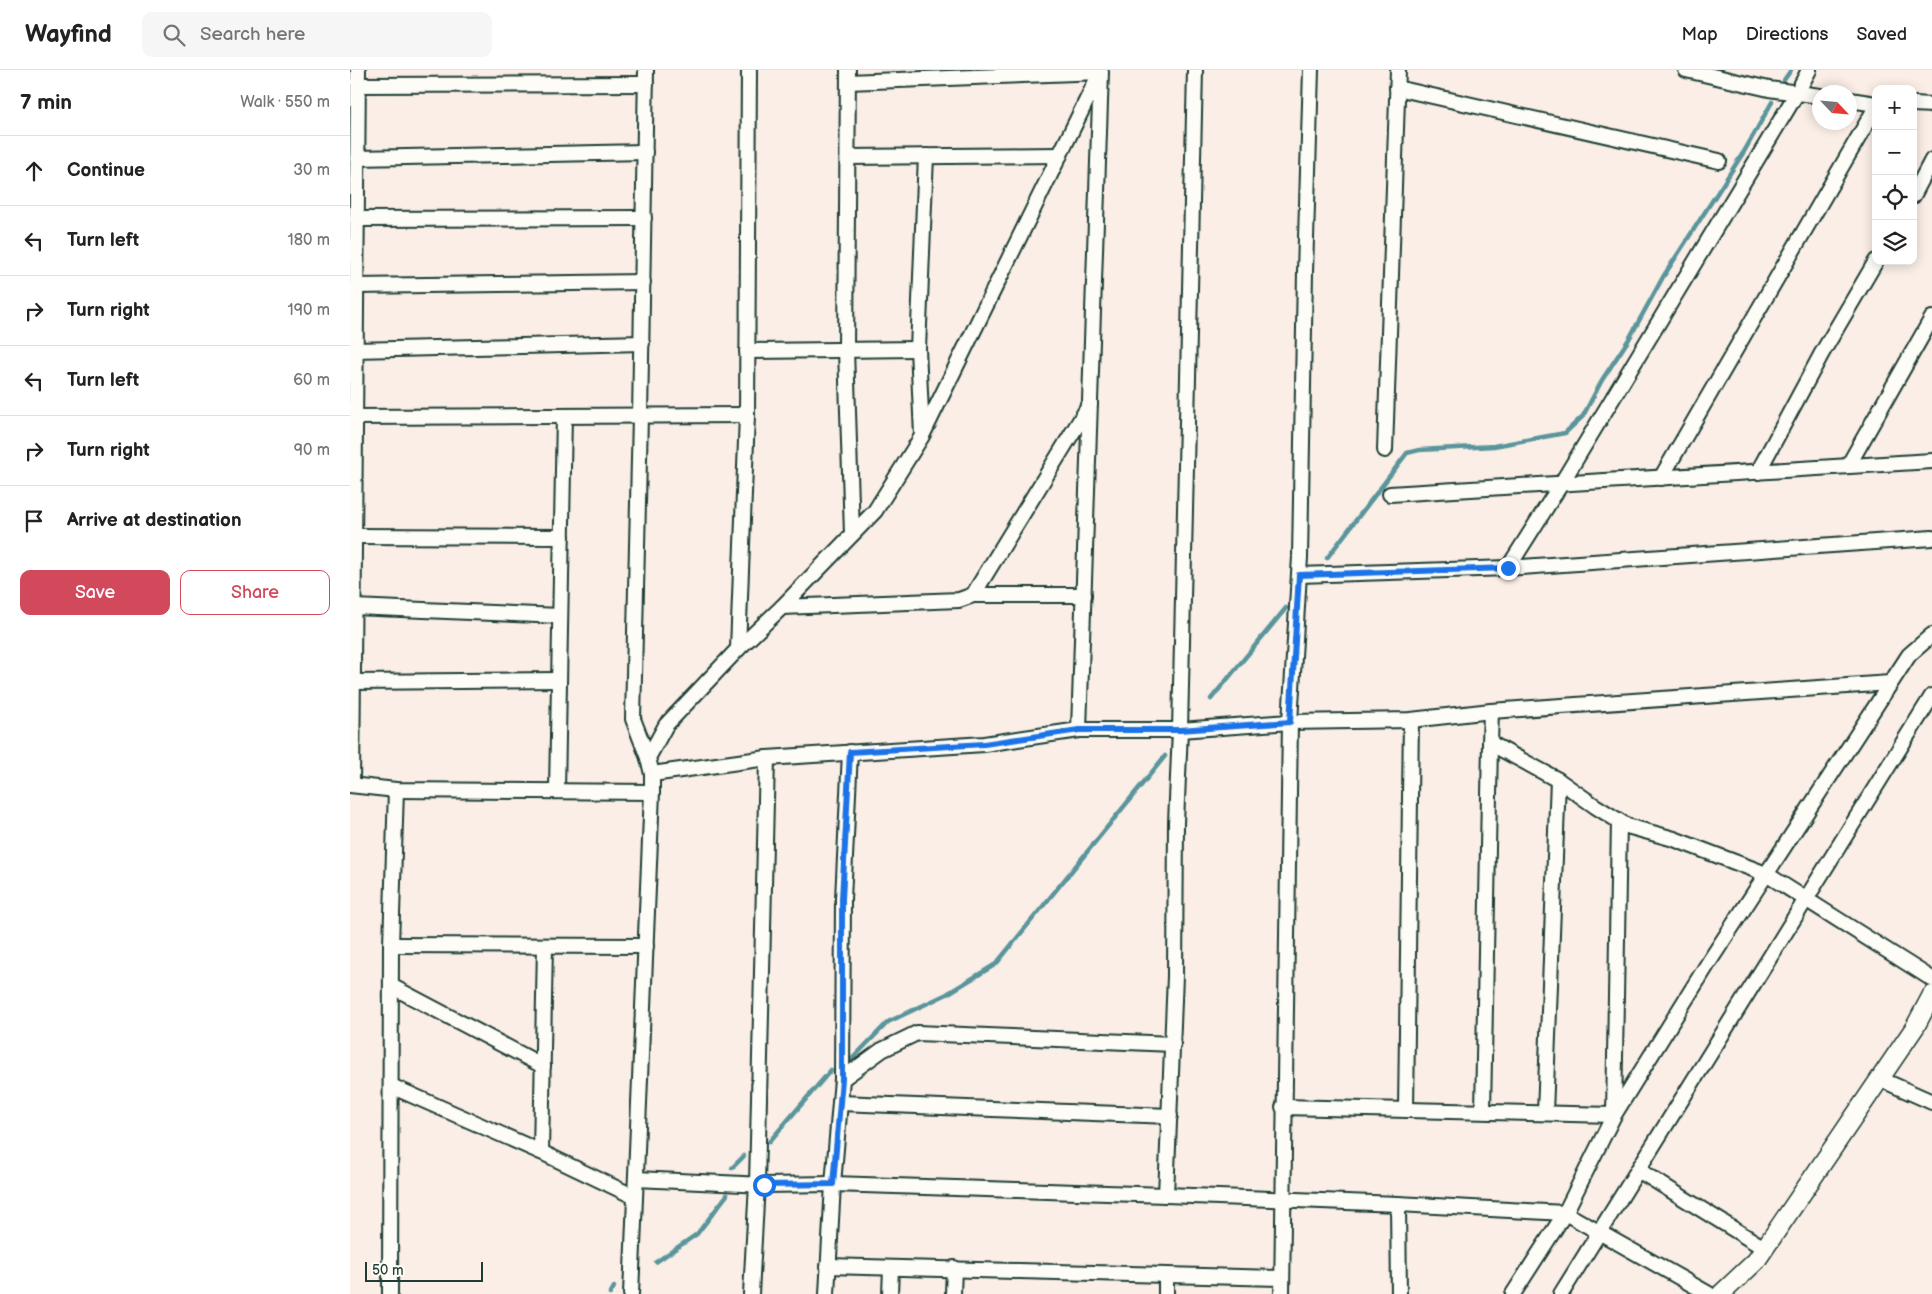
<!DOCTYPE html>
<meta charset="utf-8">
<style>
body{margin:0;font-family:"Balsamiq Sans",sans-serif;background:#f6f6f6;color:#222}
.controls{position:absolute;right:15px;top:15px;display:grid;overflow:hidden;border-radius:10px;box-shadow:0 2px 12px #0003}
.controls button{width:45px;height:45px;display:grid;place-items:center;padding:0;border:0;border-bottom:1px solid #e0e0e0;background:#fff;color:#222;font:25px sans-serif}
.compass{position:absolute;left:1462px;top:15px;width:45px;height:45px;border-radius:50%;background:#fff;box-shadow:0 2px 12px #0003;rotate:116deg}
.scale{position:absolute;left:15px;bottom:12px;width:118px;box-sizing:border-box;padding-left:5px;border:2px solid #1f3d34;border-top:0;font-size:14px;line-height:18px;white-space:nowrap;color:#1f3d34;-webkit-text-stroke:4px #fdfcf7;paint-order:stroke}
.stop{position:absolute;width:15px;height:15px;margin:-11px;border:4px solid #1a73e8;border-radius:50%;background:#fff}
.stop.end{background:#1a73e8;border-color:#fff;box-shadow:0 1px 5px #0008}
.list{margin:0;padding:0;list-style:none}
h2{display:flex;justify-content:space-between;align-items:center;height:65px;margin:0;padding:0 20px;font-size:21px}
h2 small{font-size:16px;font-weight:400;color:#767676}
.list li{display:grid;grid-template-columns:32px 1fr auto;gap:15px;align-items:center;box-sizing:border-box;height:70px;padding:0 20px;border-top:1px solid #e0e0e0}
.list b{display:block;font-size:19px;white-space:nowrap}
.list em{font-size:16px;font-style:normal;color:#767676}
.actions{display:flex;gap:10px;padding:15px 20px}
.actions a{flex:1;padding:11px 0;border:1px solid #d1495b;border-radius:10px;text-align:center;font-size:18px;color:#d1495b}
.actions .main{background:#d1495b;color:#fff}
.icon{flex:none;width:28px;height:28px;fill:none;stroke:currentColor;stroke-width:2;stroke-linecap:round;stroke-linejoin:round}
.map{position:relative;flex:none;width:1582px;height:1224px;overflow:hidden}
header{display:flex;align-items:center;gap:30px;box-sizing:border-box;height:70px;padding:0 25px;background:#fff;border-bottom:1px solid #e0e0e0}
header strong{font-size:24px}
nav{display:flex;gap:28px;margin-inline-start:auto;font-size:18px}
.search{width:350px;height:45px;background:#f6f6f6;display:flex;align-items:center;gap:12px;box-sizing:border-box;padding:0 18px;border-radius:10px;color:#767676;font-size:19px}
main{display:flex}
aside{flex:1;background:#fff}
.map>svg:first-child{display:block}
</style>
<header>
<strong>Wayfind</strong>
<div class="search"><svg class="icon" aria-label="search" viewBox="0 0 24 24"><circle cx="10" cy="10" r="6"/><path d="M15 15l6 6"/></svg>Search here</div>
<nav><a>Map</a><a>Directions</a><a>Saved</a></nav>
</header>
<main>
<aside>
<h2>7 min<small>Walk · 550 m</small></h2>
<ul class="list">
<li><svg class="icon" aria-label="ahead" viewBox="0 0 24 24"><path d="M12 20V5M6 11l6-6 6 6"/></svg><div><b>Continue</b></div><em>30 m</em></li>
<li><svg class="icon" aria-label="left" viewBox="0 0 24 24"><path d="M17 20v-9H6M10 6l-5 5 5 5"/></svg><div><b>Turn left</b></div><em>180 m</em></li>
<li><svg class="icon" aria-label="right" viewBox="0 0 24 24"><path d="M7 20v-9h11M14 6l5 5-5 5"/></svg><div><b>Turn right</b></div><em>190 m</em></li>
<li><svg class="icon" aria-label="left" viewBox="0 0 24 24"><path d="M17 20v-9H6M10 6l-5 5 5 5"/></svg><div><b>Turn left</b></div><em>60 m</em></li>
<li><svg class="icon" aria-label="right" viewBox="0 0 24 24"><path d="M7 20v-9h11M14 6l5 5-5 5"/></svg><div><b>Turn right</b></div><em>90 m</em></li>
<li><svg class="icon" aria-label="arrive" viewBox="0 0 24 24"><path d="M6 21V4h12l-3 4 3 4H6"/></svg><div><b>Arrive at destination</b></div></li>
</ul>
<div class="actions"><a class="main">Save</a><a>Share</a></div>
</aside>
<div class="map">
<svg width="1582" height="1224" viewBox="0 0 1582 1224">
<rect width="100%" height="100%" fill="#faeee6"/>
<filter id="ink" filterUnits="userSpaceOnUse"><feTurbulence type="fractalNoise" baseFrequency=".02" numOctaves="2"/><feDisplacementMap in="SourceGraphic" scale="10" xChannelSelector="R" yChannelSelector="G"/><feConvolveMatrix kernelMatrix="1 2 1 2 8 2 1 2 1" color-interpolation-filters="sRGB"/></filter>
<g filter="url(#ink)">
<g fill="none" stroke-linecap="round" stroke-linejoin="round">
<g stroke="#5a959c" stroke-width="4.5">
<path d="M 1434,10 L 1441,0"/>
<path d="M 977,488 L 1057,383 L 1069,380 L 1144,376 L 1215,363 L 1233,346 L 1252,310 L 1279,269 L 1313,207 L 1395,80 L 1422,32"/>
<path d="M 861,629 L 936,538"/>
<path d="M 502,989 L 538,952 L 597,924 L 646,894 L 815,686"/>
<path d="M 419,1072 L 481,1000"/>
<path d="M 382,1098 L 394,1086"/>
<path d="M 306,1192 L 347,1164 L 377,1125"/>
<path d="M 260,1224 L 264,1217"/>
</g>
<g stroke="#1f3d34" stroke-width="18">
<g id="minor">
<path d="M 296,0 L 290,346 L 283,649 L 298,688"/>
<path d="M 498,0 L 496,280 L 502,464"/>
<path d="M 1336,0 L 1419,19 L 1470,26"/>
<path d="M 498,12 L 751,2 L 729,660"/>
<path d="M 8,15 L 296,14"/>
<path d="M 1047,18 L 1369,91"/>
<path d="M 1500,30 L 1526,34"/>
<path d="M 1563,34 L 1582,35"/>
<path d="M 498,87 L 710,85"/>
<path d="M 7,88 L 295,82"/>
<path d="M 1563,126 L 1582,90"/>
<path d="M 6,149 L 294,148"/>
<path d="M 6,216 L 293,212"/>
<path d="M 5,280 L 292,273"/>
<path d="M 397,281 L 568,279"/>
<path d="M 0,347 L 397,345"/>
<path d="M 572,365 L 568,279 L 576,86"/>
<path d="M 1035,380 L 1048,0"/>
<path d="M 1498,396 L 1582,248"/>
<path d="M 1408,402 L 1472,283 L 1526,191"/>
<path d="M 1311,408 L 1526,37"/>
<path d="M 1040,424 L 1582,391"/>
<path d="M 4,466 L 212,467"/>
<path d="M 1158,498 L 1211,414 L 1447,23 L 1459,0"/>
<path d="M 949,505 L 1158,498 L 1582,468"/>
<path d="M 623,525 L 734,525"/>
<path d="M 4,537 L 210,546"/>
<path d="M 432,537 L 609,530 L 623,525 L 740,334"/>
<path d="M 388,579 L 432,537 L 525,441 L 572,366 L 748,7"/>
<path d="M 3,612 L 209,610"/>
<path d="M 1141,641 L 1140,673 L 1208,710 L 1245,736 L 1277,756 L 1324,769 L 1416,804 L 1582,909"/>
<path d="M 302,704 L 417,688 L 634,674 L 729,660 L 830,660 L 940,652 L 1061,650 L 1141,641 L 1540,613"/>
<path d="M 0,715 L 46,720 L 302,722"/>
<path d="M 2,715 L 8,0"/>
<path d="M 207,720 L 214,346"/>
<path d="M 41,875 L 296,876"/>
<path d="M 41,916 L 193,996"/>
<path d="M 492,1009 L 532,980 L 567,963 L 823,974"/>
<path d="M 1530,1009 L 1582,1032"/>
<path d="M 41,1016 L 191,1082 L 285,1127"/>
<path d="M 490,1033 L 820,1046"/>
<path d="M 933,1037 L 1264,1045 L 1269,751"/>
<path d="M 1056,1040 L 1061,650"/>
<path d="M 1133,1041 L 1140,673"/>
<path d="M 1195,1043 L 1208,710"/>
<path d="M 191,1082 L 195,876"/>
<path d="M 1288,1100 L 1414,1178"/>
<path d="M 286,1109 L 414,1115 L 483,1114 L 816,1125 L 1048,1134 L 1215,1143 L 1359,1224"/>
<path d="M 816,1125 L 825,906 L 826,753 L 830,660 L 845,0"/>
<path d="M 1048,1134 L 1049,1224"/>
<path d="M 478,1196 L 932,1208"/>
<path d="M 40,1224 L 41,875 L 46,720"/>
<path d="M 281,1224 L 302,722 L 302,704 L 298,688 L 316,655 L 388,579 L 397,345 L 399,0"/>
<path d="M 401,1224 L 407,1114 L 417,688"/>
<path d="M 477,1224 L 483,1114 L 492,1009 L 493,829 L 500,682"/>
<path d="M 540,1224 L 541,1198"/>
<path d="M 603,1224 L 604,1198"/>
<path d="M 816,1224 L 816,1205"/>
<path d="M 932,1224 L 940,652 L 950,487 L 955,202 L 961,0"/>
<path d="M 1163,1224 L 1215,1143 L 1264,1045 L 1359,892 L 1559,585 L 1582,565"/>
<path d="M 1211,1224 L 1582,626"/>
</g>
</g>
<g stroke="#1f3d34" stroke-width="21">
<path id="tertiary" d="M 1371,1224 L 1406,1191 L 1565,957 L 1582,925"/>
</g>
<use href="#minor" stroke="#fdfcf7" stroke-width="14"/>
<use href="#tertiary" stroke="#fdfcf7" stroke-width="18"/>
</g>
</g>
<g fill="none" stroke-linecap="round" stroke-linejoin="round" filter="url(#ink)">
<path stroke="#1a73e8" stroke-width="6" d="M 414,1115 L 483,1114 L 492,1009 L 492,829 L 500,682 L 634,674 L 729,660 L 830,660 L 940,652 L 949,505 L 1158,498"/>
</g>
</svg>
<div class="controls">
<button>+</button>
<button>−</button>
<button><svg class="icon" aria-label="locate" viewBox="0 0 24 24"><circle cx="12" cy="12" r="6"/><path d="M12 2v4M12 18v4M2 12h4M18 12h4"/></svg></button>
<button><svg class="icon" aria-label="layers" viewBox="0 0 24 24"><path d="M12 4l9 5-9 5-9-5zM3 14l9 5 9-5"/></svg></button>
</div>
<svg class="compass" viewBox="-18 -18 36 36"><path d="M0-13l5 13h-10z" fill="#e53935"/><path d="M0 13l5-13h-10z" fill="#767676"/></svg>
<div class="scale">50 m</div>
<div class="stop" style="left:414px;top:1115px"></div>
<div class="stop end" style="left:1158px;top:498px"></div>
</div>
</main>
